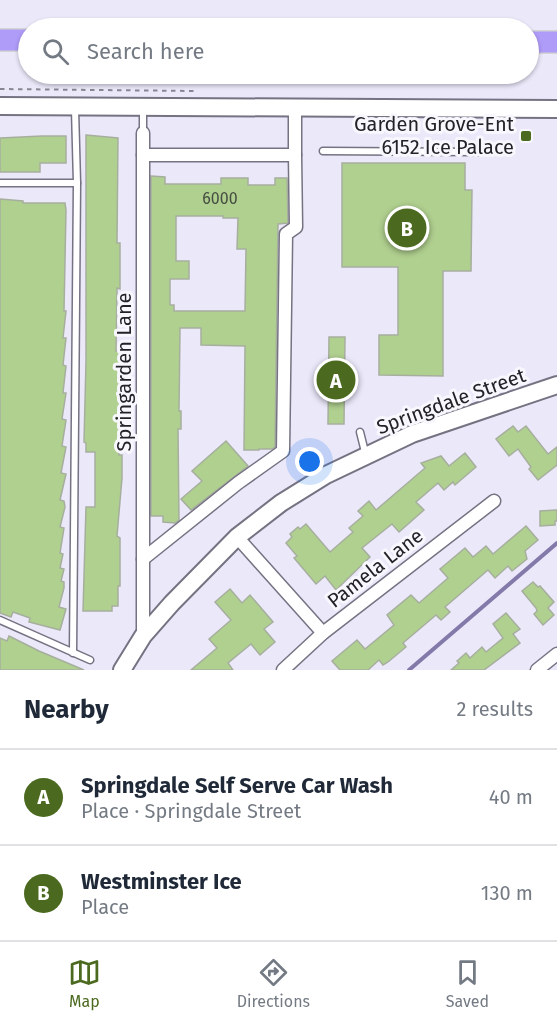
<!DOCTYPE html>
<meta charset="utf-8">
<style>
body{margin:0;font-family:"Fira Sans",sans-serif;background:#f6f6f7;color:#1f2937}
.you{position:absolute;left:310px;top:462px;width:21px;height:21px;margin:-15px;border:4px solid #fff;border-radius:50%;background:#1a73e8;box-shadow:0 0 0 9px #1a73e833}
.badge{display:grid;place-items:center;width:39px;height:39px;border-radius:50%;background:#4b6a20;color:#fff;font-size:20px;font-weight:700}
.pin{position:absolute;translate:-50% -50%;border:3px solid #fff;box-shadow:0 2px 6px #0006}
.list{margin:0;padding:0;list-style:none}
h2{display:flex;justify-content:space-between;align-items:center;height:78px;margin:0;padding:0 24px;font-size:26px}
h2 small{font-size:20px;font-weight:400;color:#747a83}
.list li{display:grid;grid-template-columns:39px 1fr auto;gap:18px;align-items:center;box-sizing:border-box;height:96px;padding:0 24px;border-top:2px solid #e0e1e3}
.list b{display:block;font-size:22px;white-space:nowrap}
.list p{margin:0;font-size:20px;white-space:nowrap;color:#747a83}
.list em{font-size:20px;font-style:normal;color:#747a83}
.icon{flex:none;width:33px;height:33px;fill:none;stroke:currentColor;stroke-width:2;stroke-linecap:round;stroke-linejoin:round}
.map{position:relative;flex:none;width:557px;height:670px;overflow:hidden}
.search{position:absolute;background:#fff;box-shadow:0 2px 4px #0004;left:18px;right:18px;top:18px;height:66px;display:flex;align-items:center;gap:15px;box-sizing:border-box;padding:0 21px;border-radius:33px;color:#747a83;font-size:22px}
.sheet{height:270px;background:#fff}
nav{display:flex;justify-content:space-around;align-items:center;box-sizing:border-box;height:84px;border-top:2px solid #e0e1e3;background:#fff;font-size:16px;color:#747a83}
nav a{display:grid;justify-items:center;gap:3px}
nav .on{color:#4b6a20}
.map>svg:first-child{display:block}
</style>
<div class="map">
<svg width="557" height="670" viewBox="0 0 557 670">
<rect width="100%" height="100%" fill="#ebe8fa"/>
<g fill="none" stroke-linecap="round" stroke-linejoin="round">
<path stroke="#837aaa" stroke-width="4" d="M 409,670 L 557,543"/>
</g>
<g fill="#b0d08f" stroke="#a6af9e" stroke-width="1.5" fill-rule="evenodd">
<path d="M 86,135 L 118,138 L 117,243 L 120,243 L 120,289 L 117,288 L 116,351 L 120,351 L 119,455 L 122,455 L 122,478 L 117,536 L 120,538 L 120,586 L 118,586 L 118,606 L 112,606 L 112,611 L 83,611 L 86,507 L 95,507 L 95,452 L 86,452 L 86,443 L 84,442 L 86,361 Z"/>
<path d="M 42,136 L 66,136 L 66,163 L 40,163 L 40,172 L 0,172 L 0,138 Z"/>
<path d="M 342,163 L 465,163 L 465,190 L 472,190 L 471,271 L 443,271 L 443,376 L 379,375 L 379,335 L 398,335 L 398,267 L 342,267 Z"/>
<path d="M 151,176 L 165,177 L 165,184 L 221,184 L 221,178 L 248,178 L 248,185 L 275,185 L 275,178 L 287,178 L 288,223 L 278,224 L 275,447 L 272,449 L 259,449 L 259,450 L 244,450 L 245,346 L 201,345 L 201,328 L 180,328 L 179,411 L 181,411 L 181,429 L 178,429 L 179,520 L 175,523 L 163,522 L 163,516 L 151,516 ZM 176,216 L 223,216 L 223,218 L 238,218 L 237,249 L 246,249 L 245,311 L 174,311 L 174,305 L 170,305 L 170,279 L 189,279 L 189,261 L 176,261 Z"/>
<path d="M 0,199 L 23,201 L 23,203 L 65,203 L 66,210 L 64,311 L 66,311 L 63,338 L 66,338 L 63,365 L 66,366 L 63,393 L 66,393 L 62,419 L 66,420 L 62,446 L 66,447 L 61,473 L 66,474 L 60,500 L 64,501 L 65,507 L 60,527 L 64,528 L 60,553 L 63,554 L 60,568 L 64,569 L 61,581 L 64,582 L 64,588 L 59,607 L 66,609 L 60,630 L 29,622 L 30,618 L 13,612 L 11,617 L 0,613 Z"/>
<path d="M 329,337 L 345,337 L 344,424 L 328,424 Z"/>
<path d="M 513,426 L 518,432 L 526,426 L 548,454 L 557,447 L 557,465 L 538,480 L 529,469 L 531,467 L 518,449 L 509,456 L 496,439 Z"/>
<path d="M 226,441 L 248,466 L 191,510 L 181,499 L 202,481 L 192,471 Z"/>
<path d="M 465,453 L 476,467 L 455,485 L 453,482 L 444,490 L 438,483 L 416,502 L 424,510 L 399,532 L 392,524 L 362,548 L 370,557 L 336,590 L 325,576 L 316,584 L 294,558 L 297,556 L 286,543 L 292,537 L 290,534 L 298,527 L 300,529 L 306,524 L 330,552 L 353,532 L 349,528 L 363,516 L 358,511 L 369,501 L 376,510 L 425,468 L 421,463 L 441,456 L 449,466 Z"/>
<path d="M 557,510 L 557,521 L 555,521 L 555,525 L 540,526 L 540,511 Z"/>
<path d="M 526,526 L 538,540 L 525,551 L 527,559 L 512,571 L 508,566 L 495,578 L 488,570 L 445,607 L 450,612 L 441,620 L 436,615 L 403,643 L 406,647 L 388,662 L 383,665 L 379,660 L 368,670 L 340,670 L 332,661 L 357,640 L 365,649 L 394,625 L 387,615 L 411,595 L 419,603 L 448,578 L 440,569 L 465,548 L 473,557 L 486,546 L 493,554 Z"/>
<path d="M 533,582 L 538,587 L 540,586 L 554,602 L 548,608 L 554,615 L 543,625 L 534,614 L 537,611 L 536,608 L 522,591 Z"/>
<path d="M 230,589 L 242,603 L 250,595 L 273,622 L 264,629 L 275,642 L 260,655 L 251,644 L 228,663 L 233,670 L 191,670 L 217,648 L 209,639 L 231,620 L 215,602 Z"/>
<path d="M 506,613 L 520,629 L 513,634 L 520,643 L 484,670 L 451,670 L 459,663 L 457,661 L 466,653 L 470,658 L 482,647 L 486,652 L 503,638 L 493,624 Z"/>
<path d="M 9,636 L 39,651 L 84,670 L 0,670 L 0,638 L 7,641 Z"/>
</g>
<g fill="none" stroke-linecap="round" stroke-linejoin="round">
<g stroke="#757282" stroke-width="9">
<g id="service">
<path d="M 143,108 L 143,133"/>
<path d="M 75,109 L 77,183"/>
<path d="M 323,151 L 478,152"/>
<path d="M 0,183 L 77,183 L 73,653"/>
<path d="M 360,432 L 366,456"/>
<path d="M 0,620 L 90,660"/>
</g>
</g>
<g stroke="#757282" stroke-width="15">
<g id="minor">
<path d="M 143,155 L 295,155 L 295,108"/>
<path d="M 237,537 L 323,633"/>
<path d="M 143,559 L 238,483 L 283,451 L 286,234 L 296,227 L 295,155"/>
<path d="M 143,636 L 143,133"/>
<path d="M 283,670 L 323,633 L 494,501"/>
<path d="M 537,670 L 557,654"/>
</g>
</g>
<g stroke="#757282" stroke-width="20">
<g id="secondary">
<path d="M 0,106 L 557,109"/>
<path d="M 122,670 L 143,636 L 172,603 L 237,537 L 281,503 L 326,475 L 412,434 L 557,385"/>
</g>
</g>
<g stroke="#d3d3d4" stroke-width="24">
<g id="motorway">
<path d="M 0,40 L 28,40"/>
<path d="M 528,42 L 557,42"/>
</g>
</g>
<path stroke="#888692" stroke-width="2" stroke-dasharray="4.5 4.5" stroke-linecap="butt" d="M 0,89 L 195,91"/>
<use href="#service" stroke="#fff" stroke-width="6"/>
<use href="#minor" stroke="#fff" stroke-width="12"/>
<use href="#secondary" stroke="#fff" stroke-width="16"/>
<use href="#motorway" stroke="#af9bf8" stroke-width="21"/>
</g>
<rect fill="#4b6a20" stroke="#f8f7fe" stroke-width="2" x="520" y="130" width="12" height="12" rx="3"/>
<g text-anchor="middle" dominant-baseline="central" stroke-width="6" stroke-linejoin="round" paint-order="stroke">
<g font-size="16" fill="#464e42">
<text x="220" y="198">6000</text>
</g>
<g font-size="20" fill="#232228" stroke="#f8f7fe" text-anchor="end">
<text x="514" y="124">Garden Grove-Ent<tspan x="514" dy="23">6152 Ice Palace</tspan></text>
</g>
<g font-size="20" fill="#232228" stroke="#f8f7fe">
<text transform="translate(124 372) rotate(-90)">Springarden Lane</text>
<text transform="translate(451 401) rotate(-20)">Springdale Street</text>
<text transform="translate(375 568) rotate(-38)">Pamela Lane</text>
</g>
</g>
</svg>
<div class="you"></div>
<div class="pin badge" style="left:336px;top:380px">A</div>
<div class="pin badge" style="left:407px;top:228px">B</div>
<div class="search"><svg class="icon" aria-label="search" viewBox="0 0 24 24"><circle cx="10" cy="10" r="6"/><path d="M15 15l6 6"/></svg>Search here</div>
</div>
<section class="sheet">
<h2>Nearby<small>2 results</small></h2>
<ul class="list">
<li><span class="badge">A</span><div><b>Springdale Self Serve Car Wash</b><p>Place · Springdale Street</p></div><em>40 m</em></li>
<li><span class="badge">B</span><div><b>Westminster Ice</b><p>Place</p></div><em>130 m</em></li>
</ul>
</section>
<nav>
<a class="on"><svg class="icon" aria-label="map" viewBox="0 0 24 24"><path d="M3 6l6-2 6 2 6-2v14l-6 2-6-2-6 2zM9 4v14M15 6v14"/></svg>Map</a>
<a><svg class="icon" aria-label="directions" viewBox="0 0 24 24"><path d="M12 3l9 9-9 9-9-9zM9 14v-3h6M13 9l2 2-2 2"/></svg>Directions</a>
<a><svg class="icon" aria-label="saved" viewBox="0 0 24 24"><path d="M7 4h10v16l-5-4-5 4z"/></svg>Saved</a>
</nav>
